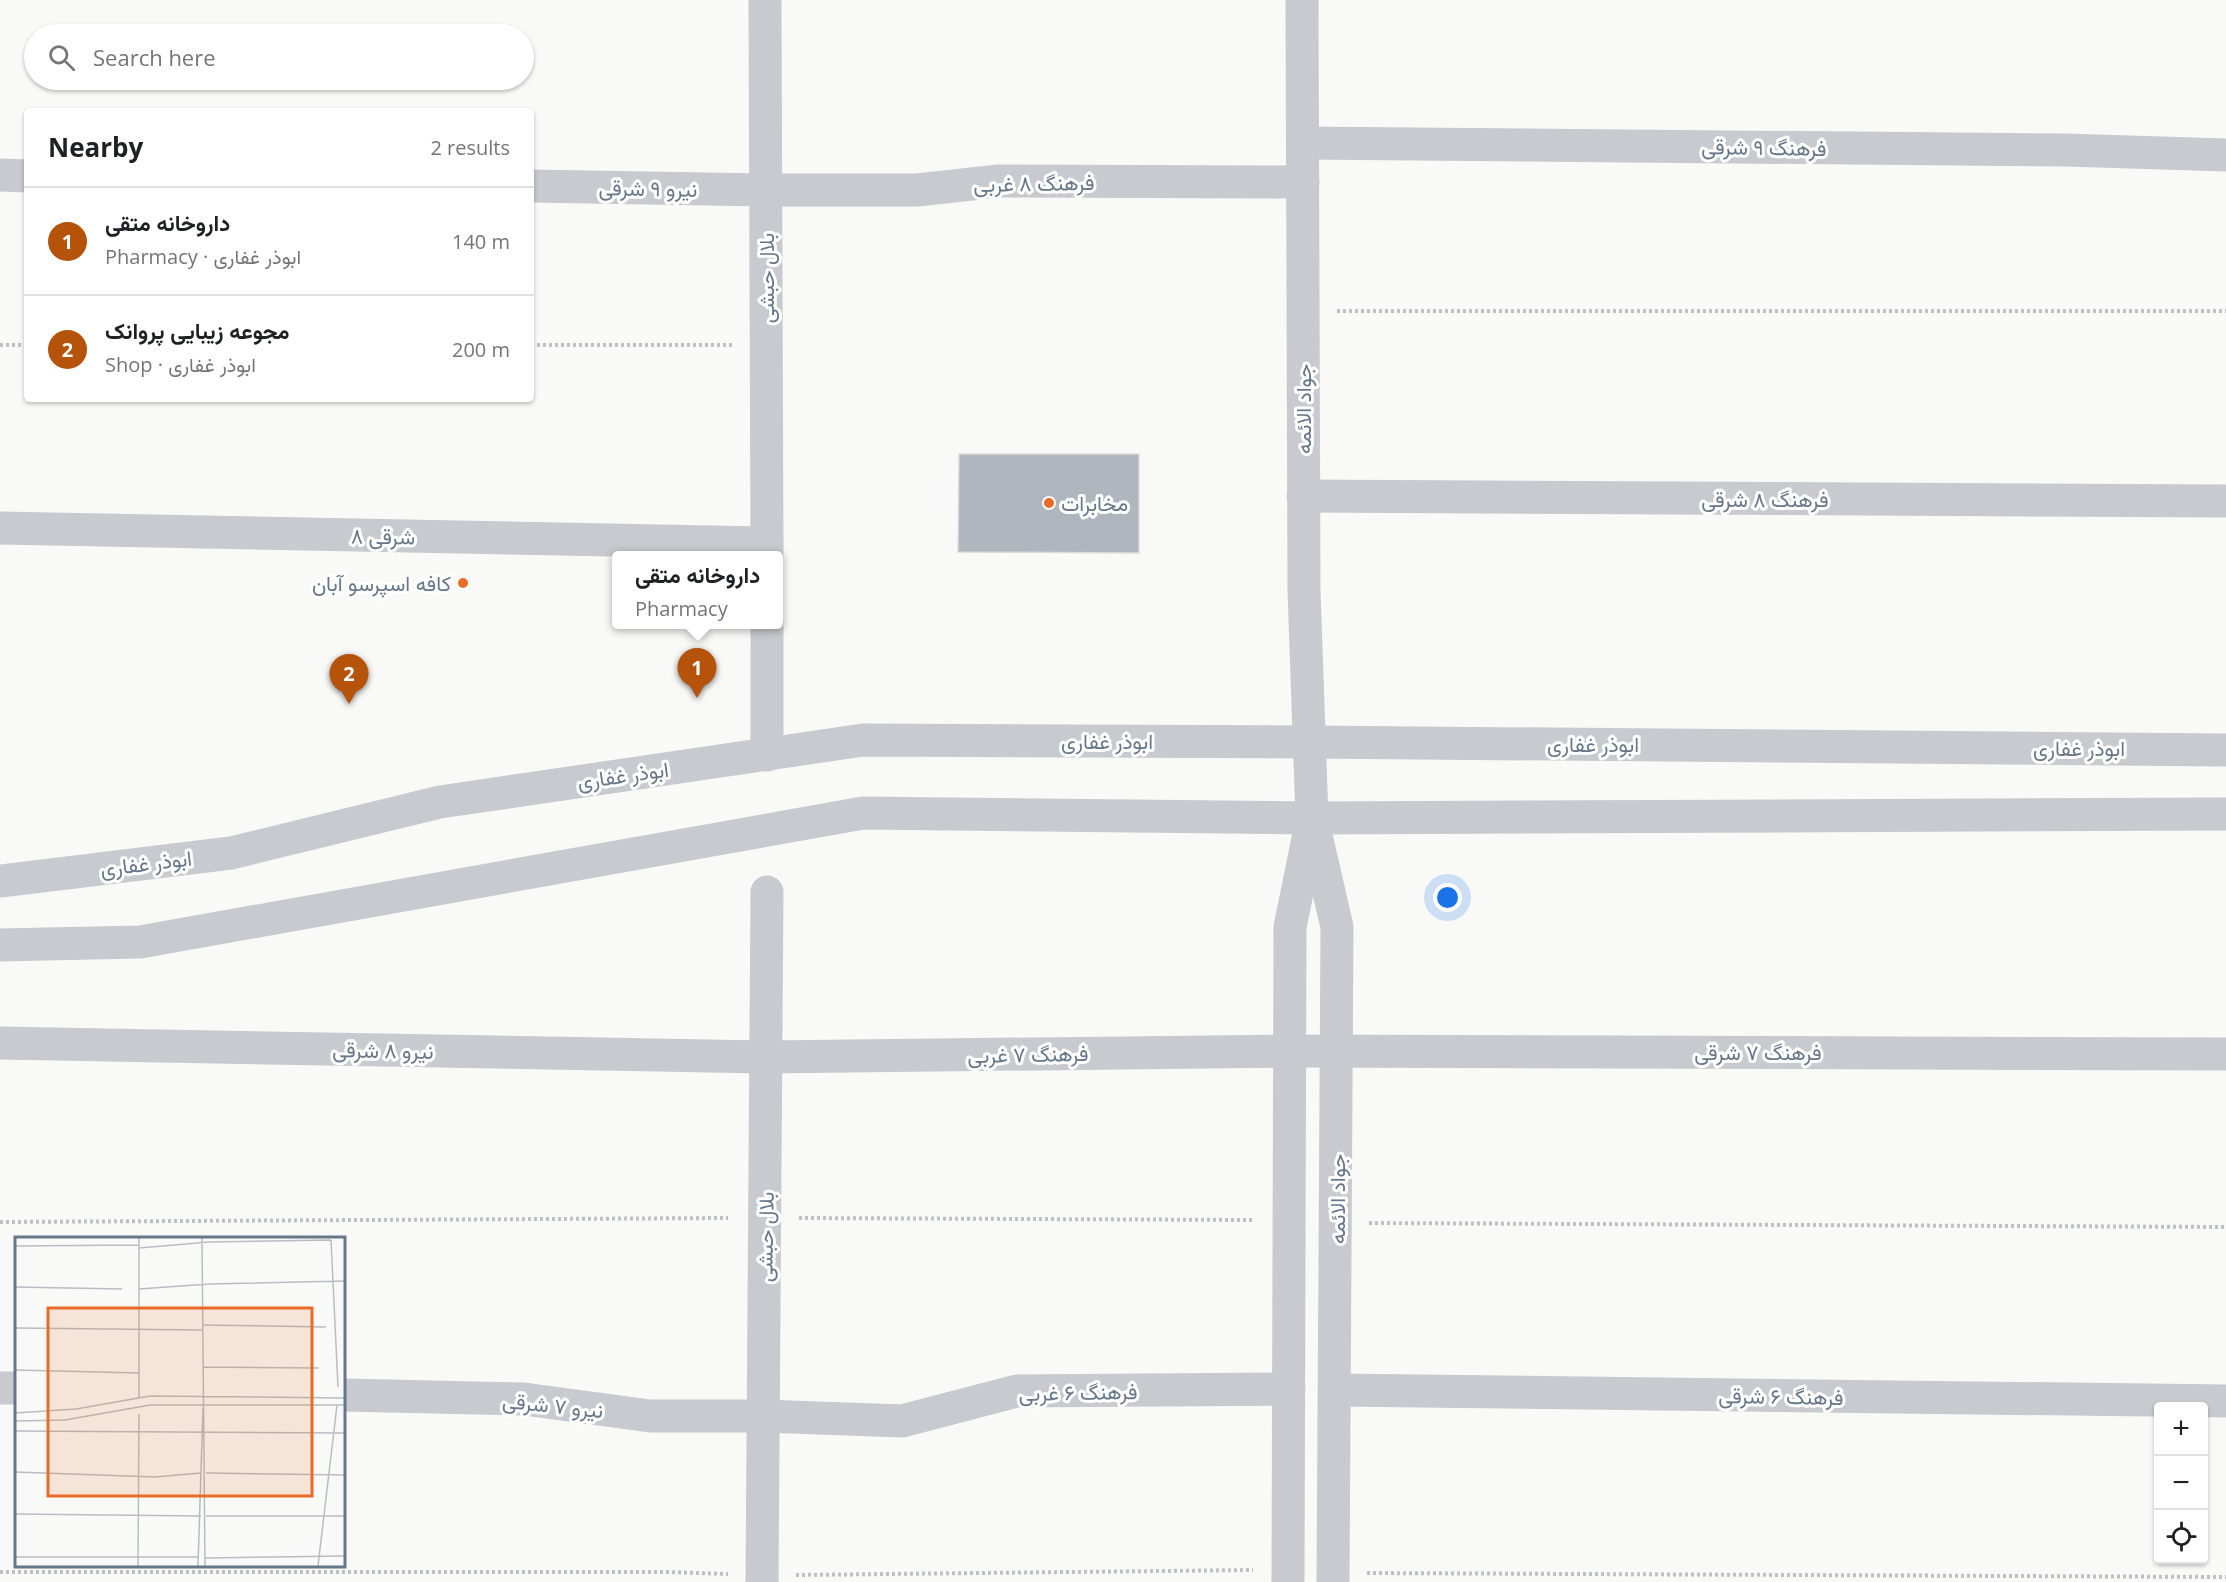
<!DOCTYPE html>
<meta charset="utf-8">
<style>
body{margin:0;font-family:"Open Sans",Vazirmatn,sans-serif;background:#f2f2f2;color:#202124}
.controls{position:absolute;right:18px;bottom:18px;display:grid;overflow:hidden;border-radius:6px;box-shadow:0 2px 4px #0004}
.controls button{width:54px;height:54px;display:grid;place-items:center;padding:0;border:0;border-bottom:2px solid #e0e0e0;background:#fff;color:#202124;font:30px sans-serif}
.you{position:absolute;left:1448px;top:898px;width:21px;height:21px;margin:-15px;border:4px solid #fff;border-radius:50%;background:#1a73e8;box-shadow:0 0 0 9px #1a73e833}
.badge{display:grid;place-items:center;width:39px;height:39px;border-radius:50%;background:#b45309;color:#fff;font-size:20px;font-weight:700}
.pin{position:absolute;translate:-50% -50px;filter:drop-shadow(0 2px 3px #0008)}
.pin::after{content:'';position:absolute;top:32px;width:21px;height:18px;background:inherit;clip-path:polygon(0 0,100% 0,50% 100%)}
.popup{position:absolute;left:612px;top:551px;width:171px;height:78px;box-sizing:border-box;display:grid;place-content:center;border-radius:6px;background:#fff;filter:drop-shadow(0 2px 4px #0005);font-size:20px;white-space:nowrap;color:#757577}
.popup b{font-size:22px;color:#202124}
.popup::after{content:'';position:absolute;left:50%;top:100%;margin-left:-12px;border:12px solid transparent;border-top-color:#fff}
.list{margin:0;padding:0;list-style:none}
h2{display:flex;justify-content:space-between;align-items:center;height:78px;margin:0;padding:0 24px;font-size:26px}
h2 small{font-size:20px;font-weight:400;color:#757577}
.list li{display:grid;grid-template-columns:39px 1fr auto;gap:18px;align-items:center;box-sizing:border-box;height:108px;padding:0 24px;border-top:2px solid #e0e0e0}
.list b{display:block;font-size:22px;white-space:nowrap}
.list p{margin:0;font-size:20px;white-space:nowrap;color:#757577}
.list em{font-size:20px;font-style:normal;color:#757577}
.icon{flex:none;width:33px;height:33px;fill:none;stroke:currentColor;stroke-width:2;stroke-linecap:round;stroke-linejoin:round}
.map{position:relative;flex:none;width:2226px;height:1582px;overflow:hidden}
.search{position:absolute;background:#fff;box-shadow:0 2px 4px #0004;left:24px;top:24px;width:510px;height:66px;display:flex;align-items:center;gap:15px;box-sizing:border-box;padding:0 21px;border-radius:33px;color:#757577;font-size:22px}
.panel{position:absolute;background:#fff;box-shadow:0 2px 4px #0004;left:24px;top:108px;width:510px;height:294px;border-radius:6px}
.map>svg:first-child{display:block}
</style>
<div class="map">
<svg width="2226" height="1582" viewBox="0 0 2226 1582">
<rect width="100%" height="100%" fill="#f9f9f7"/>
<path fill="#b0b6be" stroke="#dbdbd9" stroke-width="1.5" d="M 959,454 L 1139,454 L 1139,553 L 958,552 Z"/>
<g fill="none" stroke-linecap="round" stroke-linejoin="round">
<g stroke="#bec1c4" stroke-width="4" stroke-dasharray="3 3" stroke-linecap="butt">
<path d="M 1337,311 L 2226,311"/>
<path d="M 0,345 L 27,345"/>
<path d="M 531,345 L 733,345"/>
<path d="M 799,1218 L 1253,1220"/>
<path d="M 0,1222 L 728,1218"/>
<path d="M 1369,1223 L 2226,1227"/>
<path d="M 0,1572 L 668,1572 L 728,1574"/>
<path d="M 1367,1573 L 2226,1577"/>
<path d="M 796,1575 L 1253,1570"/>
</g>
<g stroke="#c7cace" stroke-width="33">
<path d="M 765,0 L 767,556"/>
<path d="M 1302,0 L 1304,591 L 1312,818 L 1337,927 L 1333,1582"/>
<path d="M 1303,143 L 2066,150 L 2226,155"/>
<path d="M 0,175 L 27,176"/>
<path d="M 531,186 L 766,190 L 917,190 L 999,181 L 1303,182"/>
<path d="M 1303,496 L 2226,501"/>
<path d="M 0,528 L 767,543"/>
<path d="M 767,624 L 767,755"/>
<path d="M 0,881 L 231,853 L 440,802 L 863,740 L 1310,742 L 2226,750"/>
<path d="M 0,945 L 140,942 L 863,813 L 1312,818 L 2226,814"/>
<path d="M 0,1043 L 767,1057 L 1290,1051 L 2226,1054"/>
<path d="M 0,1388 L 16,1388"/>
<path d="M 1335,1390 L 2226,1401"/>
<path d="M 344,1395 L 524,1399 L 650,1416 L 762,1416 L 902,1421 L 1017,1391 L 1289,1389"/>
<path d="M 762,1582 L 767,892"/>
<path d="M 1288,1582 L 1290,927 L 1310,829"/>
</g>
</g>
<g fill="#e96b28" stroke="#fff" stroke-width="2">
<circle cx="1049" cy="503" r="6"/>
<circle cx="463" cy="583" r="6"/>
</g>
<g text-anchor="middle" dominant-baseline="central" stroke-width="6" stroke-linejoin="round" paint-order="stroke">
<g font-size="21" fill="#677689" stroke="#fff">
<text transform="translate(1764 147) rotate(1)">فرهنگ ۹ شرقی</text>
<text transform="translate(1034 183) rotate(-1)">فرهنگ ۸ غربی</text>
<text transform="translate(648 188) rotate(1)">نیرو ۹ شرقی</text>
<text transform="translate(766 278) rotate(-90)">بلال حبشی</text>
<text transform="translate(1303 409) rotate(-90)">جواد الائمه</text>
<text x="1765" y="499">فرهنگ ۸ شرقی</text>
<text transform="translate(383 536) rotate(1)">۸ شرقی</text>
<text x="1107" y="741">ابوذر غفاری</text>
<text x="1593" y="744">ابوذر غفاری</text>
<text x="2079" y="748">ابوذر غفاری</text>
<text transform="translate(623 775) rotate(-8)">ابوذر غفاری</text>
<text transform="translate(146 863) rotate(-7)">ابوذر غفاری</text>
<text transform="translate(383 1050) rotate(1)">نیرو ۸ شرقی</text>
<text x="1758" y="1052">فرهنگ ۷ شرقی</text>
<text transform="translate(1028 1054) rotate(-1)">فرهنگ ۷ غربی</text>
<text transform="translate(1337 1199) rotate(-90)">جواد الائمه</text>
<text transform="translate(765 1237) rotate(-89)">بلال حبشی</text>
<text transform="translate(1078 1392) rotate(-1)">فرهنگ ۶ غربی</text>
<text transform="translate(1781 1396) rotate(1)">فرهنگ ۶ شرقی</text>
<text transform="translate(553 1405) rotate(6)">نیرو ۷ شرقی</text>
</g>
<g font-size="21" fill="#677689" stroke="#fff" text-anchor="start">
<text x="1061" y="503">مخابرات</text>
<text x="451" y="583" text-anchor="end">کافه اسپرسو آبان</text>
</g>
</g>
<g transform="translate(15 1237)">
<rect width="330" height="330" fill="#f9f9f7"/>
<path fill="none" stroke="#b6bdc4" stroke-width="1.5" d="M 124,1 L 124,161M 187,1 L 190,329M 316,3 L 323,150M 0,9 L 124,8M 124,11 L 194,5 L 316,3M 0,50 L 107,52M 124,52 L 194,47 L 330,44M 187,88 L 311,90M 0,91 L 187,93M 188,130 L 304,131M 0,133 L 124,136M 0,176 L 61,172 L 135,159 L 330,161M 0,184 L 50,183 L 135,168 L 330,168M 0,194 L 330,196M 0,235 L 140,240 L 186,236M 191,236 L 330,238M 0,277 L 186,279M 191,279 L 330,279M 0,320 L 183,320M 190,321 L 330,319M 123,329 L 124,177M 183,329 L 188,171M 303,329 L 322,168"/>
<path fill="#e96b28" fill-opacity="0.15" stroke="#e96b28" stroke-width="3" d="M 33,71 L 297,71 L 297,259 L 33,259 Z"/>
<rect width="330" height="330" fill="none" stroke="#677689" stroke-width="3"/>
</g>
</svg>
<div class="controls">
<button>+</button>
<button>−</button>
<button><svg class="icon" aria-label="locate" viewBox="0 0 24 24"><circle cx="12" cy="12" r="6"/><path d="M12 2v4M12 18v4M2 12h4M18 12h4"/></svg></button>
</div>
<div class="you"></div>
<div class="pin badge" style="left:697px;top:698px">1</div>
<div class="popup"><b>داروخانه متقی</b>Pharmacy</div>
<div class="pin badge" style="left:349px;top:704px">2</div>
<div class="search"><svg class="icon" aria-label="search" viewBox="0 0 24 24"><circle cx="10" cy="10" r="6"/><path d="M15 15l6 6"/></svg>Search here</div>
<section class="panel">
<h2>Nearby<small>2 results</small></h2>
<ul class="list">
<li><span class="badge">1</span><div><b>داروخانه متقی</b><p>Pharmacy · ابوذر غفاری</p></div><em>140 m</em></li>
<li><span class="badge">2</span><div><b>مجوعه زیبایی پروانک</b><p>Shop · ابوذر غفاری</p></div><em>200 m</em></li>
</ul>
</section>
</div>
